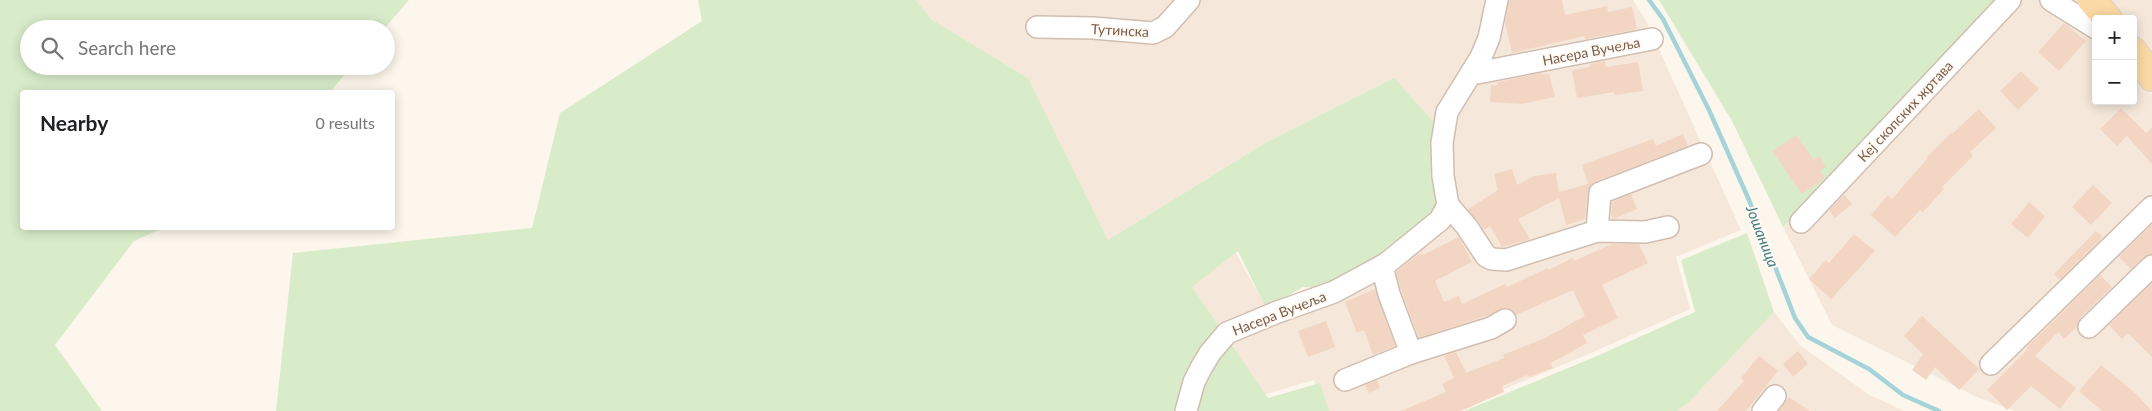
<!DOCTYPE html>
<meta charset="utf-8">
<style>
body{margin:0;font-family:Lato,sans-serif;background:#f6f6f6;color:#202124}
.controls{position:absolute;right:15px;top:15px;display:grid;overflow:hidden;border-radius:5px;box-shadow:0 2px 12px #0003}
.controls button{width:45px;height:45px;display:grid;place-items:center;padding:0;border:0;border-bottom:1px solid #e0e0e0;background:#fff;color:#202124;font:25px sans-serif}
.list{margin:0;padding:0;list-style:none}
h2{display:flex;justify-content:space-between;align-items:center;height:65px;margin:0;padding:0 20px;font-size:21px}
h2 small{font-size:16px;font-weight:400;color:#757577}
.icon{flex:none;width:28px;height:28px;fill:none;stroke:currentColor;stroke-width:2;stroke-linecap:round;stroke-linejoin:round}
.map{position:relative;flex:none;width:2152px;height:411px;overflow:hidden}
.search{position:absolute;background:#fff;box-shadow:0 2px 12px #0003;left:20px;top:20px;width:375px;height:55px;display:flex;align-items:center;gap:12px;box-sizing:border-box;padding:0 18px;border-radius:28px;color:#757577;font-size:19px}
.panel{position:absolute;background:#fff;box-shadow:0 2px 12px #0003;left:20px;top:90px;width:375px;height:140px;border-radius:5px}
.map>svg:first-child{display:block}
</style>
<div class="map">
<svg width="2152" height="411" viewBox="0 0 2152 411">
<rect width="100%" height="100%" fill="#fdf6ec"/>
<g fill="#f5e8da">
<path d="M 916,0 L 1633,0 L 1646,21 L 1741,230 L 1676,257 L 1690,309 L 1591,353 L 1452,411 L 1325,411 L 1314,380 L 1263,395 L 1187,285 L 1233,248 L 1266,307 L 1325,286 L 1394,78 L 1265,143 L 1108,240 L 1028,78 L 931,19 Z"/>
<path d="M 2003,0 L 2076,0 L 2096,22 L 2096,101 L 2133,101 L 2133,68 L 2152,94 L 2152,411 L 2015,411 L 1979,398 L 1832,325 L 1783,227 L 1847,171 Z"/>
<path d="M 2108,0 L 2152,0 L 2152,54 L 2133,32 L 2133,19 L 2122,19 Z"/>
<path d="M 1774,312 L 1801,346 L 1868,394 L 1904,411 L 1677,411 L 1689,402 Z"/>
</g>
<g fill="#d8ecc9">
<path d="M 0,0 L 409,0 L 384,29 L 29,29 L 29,66 L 352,66 L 330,92 L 22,92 L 22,228 L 163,228 L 134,241 L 55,345 L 102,411 L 0,411 Z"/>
<path d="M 698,0 L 916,0 L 931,19 L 1028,78 L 1108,240 L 1265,143 L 1394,78 L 1439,128 L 1439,174 L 1436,218 L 1330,289 L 1303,287 L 1266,308 L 1238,251 L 1192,287 L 1268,398 L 1320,383 L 1329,411 L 276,411 L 293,253 L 532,228 L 560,113 L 702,21 Z"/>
<path d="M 1659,0 L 2003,0 L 1847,171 L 1783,227 L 1732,121 Z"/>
<path d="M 1747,233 L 1774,312 L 1689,402 L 1677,411 L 1464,411 L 1597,356 L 1695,312 L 1681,260 Z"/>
</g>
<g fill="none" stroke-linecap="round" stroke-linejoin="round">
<path stroke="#a5d3da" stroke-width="4.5" d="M 1649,0 L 1663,19 L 1709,110 L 1749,200 L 1795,318 L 1808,337 L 1869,369 L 1903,395 L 1939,411"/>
</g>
<g fill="#f3d5c3">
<path d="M 1509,0 L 1562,0 L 1565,15 L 1607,6 L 1608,12 L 1632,7 L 1637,29 L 1585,39 L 1584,36 L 1512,53 L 1505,22 Z"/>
<path d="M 2064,23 L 2086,41 L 2059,71 L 2038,52 Z"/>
<path d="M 1605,61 L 1606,67 L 1638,62 L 1643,91 L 1615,95 L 1614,92 L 1577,98 L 1572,70 L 1590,67 L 1590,64 Z"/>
<path d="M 2021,71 L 2039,89 L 2018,110 L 2000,91 Z"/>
<path d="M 1541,73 L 1542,75 L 1549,74 L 1555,97 L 1521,104 L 1490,102 L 1491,85 L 1498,85 L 1498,82 Z"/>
<path d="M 2121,108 L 2146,133 L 2152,128 L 2152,164 L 2127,136 L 2117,146 L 2100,129 Z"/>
<path d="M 1979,109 L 1996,128 L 1970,152 L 1973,156 L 1942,187 L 1944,189 L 1923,212 L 1920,210 L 1895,237 L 1871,215 L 1888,195 L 1892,199 L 1928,158 L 1927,157 L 1951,133 L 1952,134 Z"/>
<path d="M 1683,134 L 1688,146 L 1596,181 L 1590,185 L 1588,192 L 1585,219 L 1566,225 L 1559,198 L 1518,219 L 1530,239 L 1502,247 L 1490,226 L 1484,230 L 1468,209 L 1498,190 L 1494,174 L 1512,169 L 1517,185 L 1534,176 L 1556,173 L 1559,192 L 1588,184 L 1582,165 L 1653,139 L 1656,146 Z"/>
<path d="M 1796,135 L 1814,160 L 1819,156 L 1826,166 L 1820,171 L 1825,178 L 1802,194 L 1772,151 Z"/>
<path d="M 2093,185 L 2112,203 L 2091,225 L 2072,207 Z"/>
<path d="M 1631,194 L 1637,209 L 1613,219 L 1611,214 L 1612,202 Z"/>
<path d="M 1844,195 L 1852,204 L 1835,218 L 1829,210 Z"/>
<path d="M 2029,202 L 2045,216 L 2028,238 L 2011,224 Z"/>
<path d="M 2152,224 L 2152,254 L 2144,257 L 2131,269 L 2119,257 Z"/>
<path d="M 2096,231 L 2103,237 L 2060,280 L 2054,274 Z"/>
<path d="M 1854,234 L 1875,251 L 1831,299 L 1809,279 L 1826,260 L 1829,263 Z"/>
<path d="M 1459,237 L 1472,262 L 1435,281 L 1444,302 L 1459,296 L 1462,304 L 1505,284 L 1507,287 L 1548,268 L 1548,270 L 1573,258 L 1574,261 L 1612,244 L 1639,244 L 1648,263 L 1602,285 L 1618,318 L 1583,335 L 1587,343 L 1551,363 L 1553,368 L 1528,377 L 1527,375 L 1502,386 L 1504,392 L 1461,411 L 1401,411 L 1446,392 L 1442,384 L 1454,378 L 1444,356 L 1456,352 L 1466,373 L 1504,358 L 1503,355 L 1543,339 L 1585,316 L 1573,290 L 1516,315 L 1512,310 L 1505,308 L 1486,316 L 1419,338 L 1401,290 L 1396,272 L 1416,256 L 1422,253 L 1423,255 Z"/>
<path d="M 2100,275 L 2112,287 L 2080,318 L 2077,327 L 2064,339 L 2058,332 L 2035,356 L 2076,388 L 2060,409 L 2031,386 L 2007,410 L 1987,390 L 2027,350 L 2032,354 L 2026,348 Z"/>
<path d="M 2152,283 L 2152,357 L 2128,333 L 2122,339 L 2109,325 Z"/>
<path d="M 1375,289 L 1395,346 L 1373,355 L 1364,330 L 1357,333 L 1345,302 Z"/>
<path d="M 1922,316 L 1979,369 L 1959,390 L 1935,367 L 1926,380 L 1912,370 L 1923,354 L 1904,336 Z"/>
<path d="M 1326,321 L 1335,347 L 1308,357 L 1298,331 Z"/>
<path d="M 1798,351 L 1808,364 L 1793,377 L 1783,364 Z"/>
<path d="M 1759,356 L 1778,371 L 1746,411 L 1717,411 L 1744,381 L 1741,378 Z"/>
<path d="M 2101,365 L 2135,393 L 2152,411 L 2102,411 L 2079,391 Z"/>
<path d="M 1377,380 L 1380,388 L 1369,393 L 1365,385 Z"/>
<path d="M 1789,397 L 1810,411 L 1779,411 Z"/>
</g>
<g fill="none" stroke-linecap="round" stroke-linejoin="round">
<g stroke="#d1beb0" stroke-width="24">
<g id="minor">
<path d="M 2051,0 L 2096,28"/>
<path d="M 1037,27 L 1093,28 L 1153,33 L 1165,27 L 1189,0"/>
<path d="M 1472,74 L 1652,39"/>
<path d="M 1448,205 L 1467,227 L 1486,256 L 1492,259 L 1506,260 L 1597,231 L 1645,232 L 1668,227"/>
<path d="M 1801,222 L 2010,0"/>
<path d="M 1597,231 L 1600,193 L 1701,154"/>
<path d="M 1382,266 L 1389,294 L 1411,353"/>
<path d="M 2089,327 L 2152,266"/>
<path d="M 1991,364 L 2152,207"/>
<path d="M 1345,380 L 1411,353 L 1491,328 L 1505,320"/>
<path d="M 1186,411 L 1194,382 L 1201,368 L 1210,353 L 1227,333 L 1275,313 L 1334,292 L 1386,264 L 1440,220 L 1448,205 L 1443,176 L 1442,143 L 1447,112 L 1481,57 L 1489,38 L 1497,0"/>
<path d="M 1763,411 L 1775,396"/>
</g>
</g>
<g stroke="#dad1cd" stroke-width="30">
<g id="major">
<path d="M 2092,0 L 2108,19"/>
<path d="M 2133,51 L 2152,77"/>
</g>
</g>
<use href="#minor" stroke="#fff" stroke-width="21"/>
<use href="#major" stroke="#fbd9a5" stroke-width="28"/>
</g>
<g text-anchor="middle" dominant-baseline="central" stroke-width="4" stroke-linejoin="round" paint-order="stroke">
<g font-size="14" fill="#7a5c4d" stroke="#fffaf3">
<text transform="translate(1120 30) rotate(3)">Тутинска</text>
<text transform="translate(1591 51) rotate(-11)">Насера Вучеља</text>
<text transform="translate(1905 111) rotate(-47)">Кеј скопских жртава</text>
<text transform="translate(1279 313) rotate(-21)">Насера Вучеља</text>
</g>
<g font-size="15" font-style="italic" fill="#437c86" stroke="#fffaf3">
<text transform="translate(1763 236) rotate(69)">Јошаница</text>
</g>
</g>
</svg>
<div class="controls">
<button>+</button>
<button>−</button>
</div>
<div class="search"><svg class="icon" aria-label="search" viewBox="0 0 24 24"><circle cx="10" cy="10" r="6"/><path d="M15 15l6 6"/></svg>Search here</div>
<section class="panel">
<h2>Nearby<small>0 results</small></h2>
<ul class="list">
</ul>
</section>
</div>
